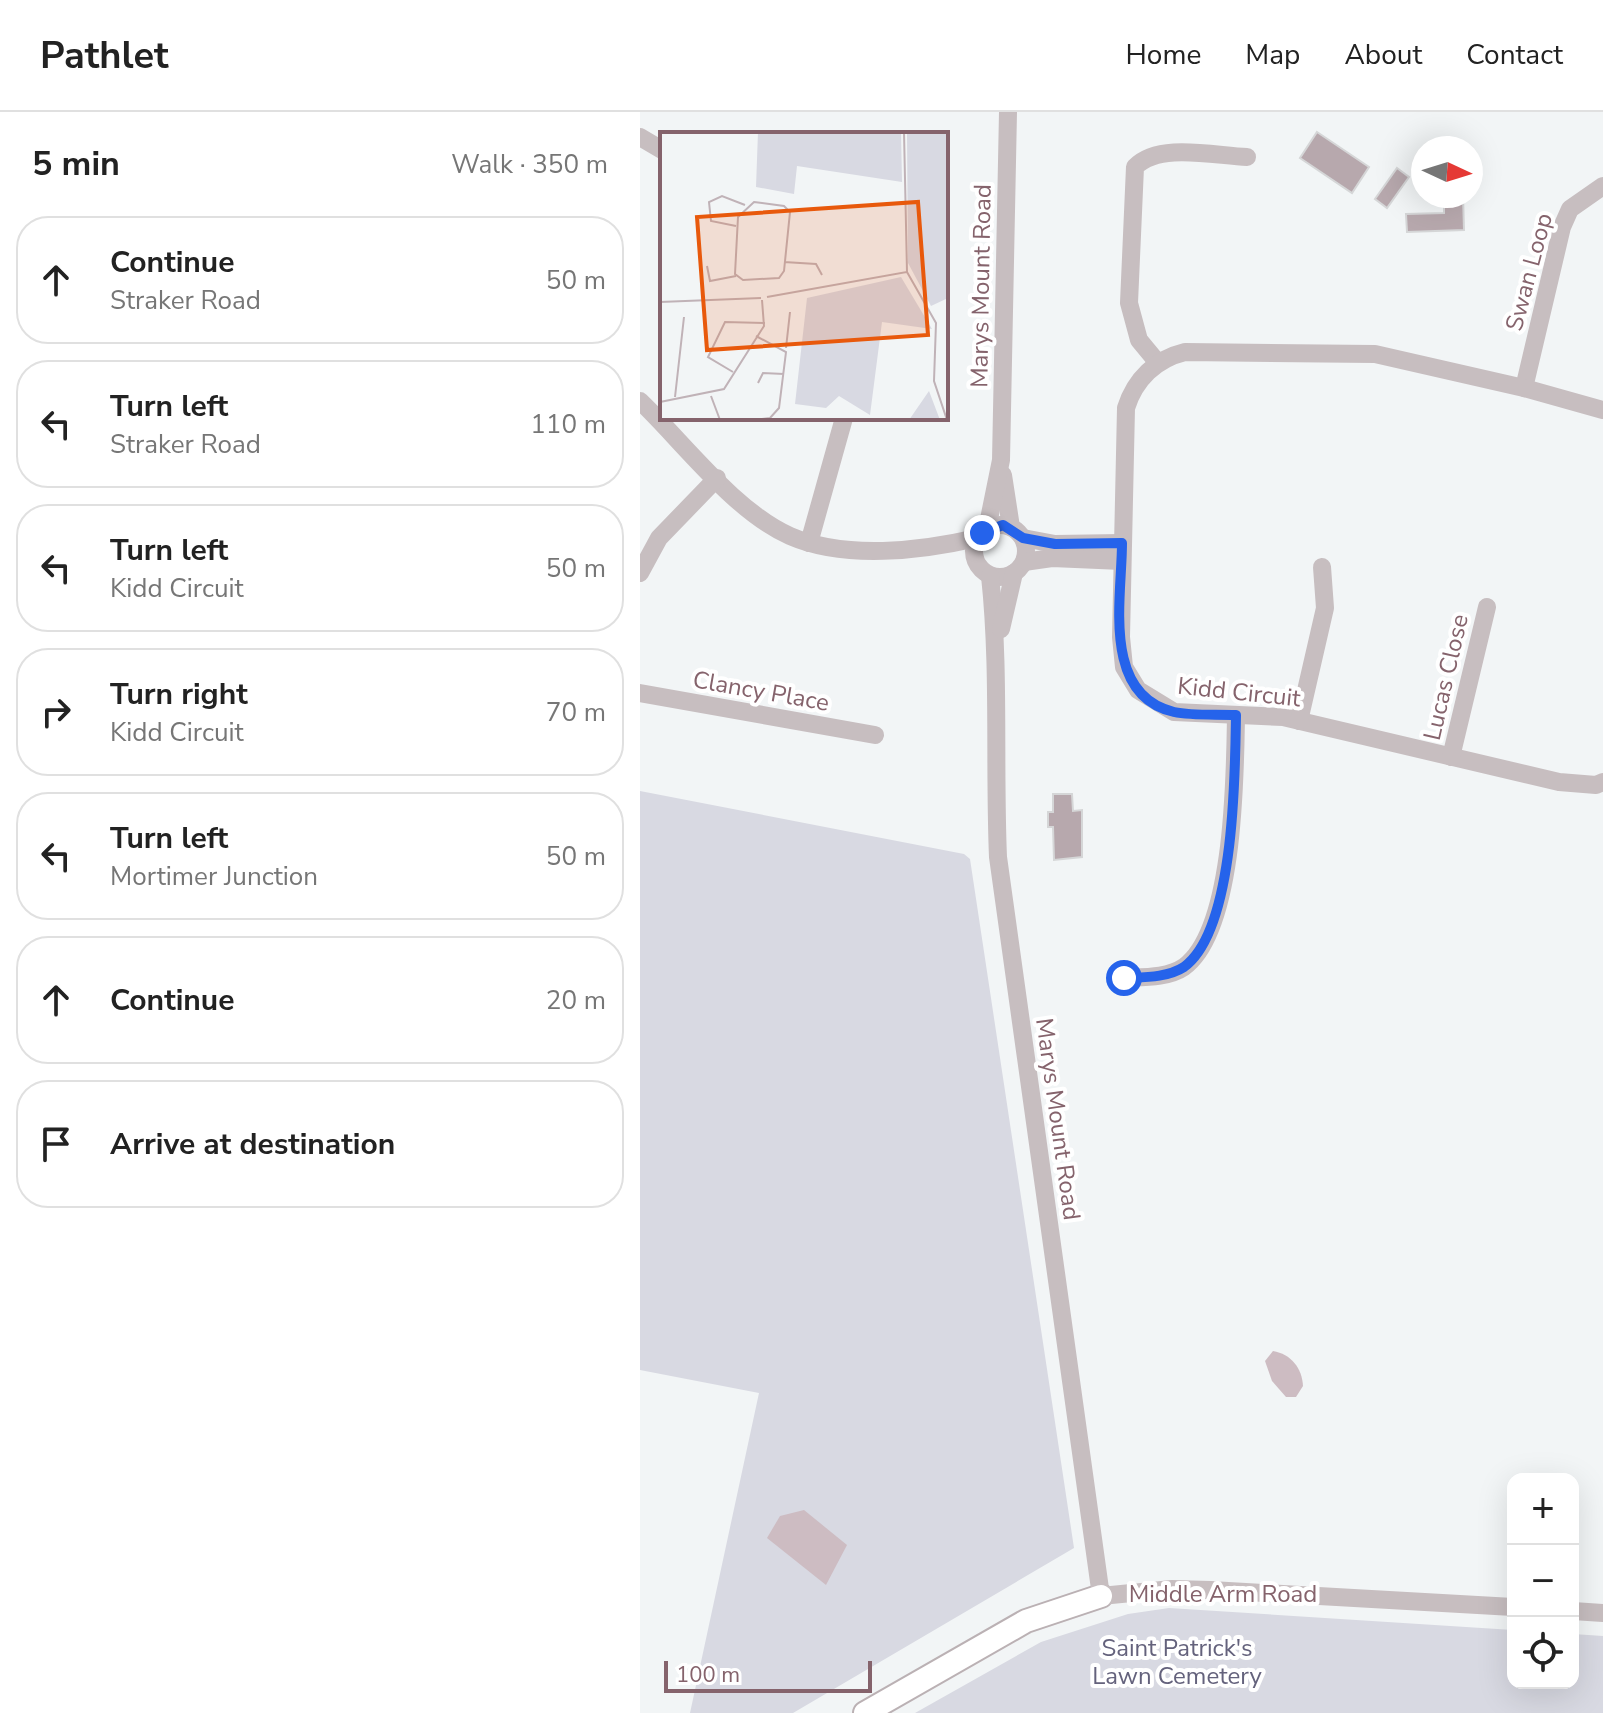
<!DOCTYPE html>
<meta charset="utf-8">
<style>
body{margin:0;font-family:"Nunito Sans",sans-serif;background:#f2f2f2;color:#222}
.controls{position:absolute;right:24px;bottom:24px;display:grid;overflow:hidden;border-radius:16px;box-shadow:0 8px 32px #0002}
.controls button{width:72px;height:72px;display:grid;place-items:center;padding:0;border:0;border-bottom:2px solid #e0e0e0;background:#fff;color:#222;font:40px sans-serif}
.compass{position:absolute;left:771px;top:24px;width:72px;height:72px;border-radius:50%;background:#fff;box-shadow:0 8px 32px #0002;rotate:94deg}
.scale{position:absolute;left:24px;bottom:20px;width:208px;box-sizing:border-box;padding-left:8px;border:4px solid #85636c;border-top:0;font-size:22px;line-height:28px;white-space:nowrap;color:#85636c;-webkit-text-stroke:6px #fff;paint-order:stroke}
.stop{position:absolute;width:24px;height:24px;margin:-18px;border:6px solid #2563eb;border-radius:50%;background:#fff}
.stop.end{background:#2563eb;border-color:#fff;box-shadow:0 2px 8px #0008}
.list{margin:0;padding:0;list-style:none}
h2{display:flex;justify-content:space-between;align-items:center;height:104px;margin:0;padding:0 32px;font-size:34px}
h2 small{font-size:26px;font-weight:400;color:#767676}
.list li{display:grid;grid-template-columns:52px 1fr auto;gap:24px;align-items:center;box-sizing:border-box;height:128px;margin:0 16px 16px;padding:0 16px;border:2px solid #e0e0e0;border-radius:32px}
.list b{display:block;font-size:30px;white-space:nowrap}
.list p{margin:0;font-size:26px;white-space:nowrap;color:#767676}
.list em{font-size:26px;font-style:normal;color:#767676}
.icon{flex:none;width:44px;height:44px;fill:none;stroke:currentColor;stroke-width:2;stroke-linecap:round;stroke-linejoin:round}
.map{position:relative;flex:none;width:963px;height:1601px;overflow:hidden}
header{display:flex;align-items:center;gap:48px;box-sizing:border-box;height:112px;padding:0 40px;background:#fff;border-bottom:2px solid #e0e0e0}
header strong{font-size:38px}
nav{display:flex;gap:44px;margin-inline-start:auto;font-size:28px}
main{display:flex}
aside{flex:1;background:#fff}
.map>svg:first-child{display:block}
</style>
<header>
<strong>Pathlet</strong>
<nav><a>Home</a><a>Map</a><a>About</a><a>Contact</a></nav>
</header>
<main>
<aside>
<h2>5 min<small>Walk · 350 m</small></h2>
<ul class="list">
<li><svg class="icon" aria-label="ahead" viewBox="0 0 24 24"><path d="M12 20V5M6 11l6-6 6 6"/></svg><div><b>Continue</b><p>Straker Road</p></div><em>50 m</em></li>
<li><svg class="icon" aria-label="left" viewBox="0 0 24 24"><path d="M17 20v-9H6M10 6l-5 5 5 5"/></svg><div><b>Turn left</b><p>Straker Road</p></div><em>110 m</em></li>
<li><svg class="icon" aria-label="left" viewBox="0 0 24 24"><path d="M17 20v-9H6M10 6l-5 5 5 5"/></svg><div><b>Turn left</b><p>Kidd Circuit</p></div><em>50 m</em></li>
<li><svg class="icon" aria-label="right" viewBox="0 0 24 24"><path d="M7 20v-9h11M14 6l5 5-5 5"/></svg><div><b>Turn right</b><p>Kidd Circuit</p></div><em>70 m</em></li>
<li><svg class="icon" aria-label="left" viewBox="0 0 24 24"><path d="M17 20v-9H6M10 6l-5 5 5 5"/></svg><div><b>Turn left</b><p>Mortimer Junction</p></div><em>50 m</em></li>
<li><svg class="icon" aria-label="ahead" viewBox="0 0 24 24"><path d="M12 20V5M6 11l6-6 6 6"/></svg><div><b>Continue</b></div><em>20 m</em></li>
<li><svg class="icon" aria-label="arrive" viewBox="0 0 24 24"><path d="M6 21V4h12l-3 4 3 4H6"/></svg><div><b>Arrive at destination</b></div></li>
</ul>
</aside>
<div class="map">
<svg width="963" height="1601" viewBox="0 0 963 1601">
<rect width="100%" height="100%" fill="#f2f5f6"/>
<g fill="#d8d9e2">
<path d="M 0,679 L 324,742 L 330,747 L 434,1436 L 153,1601 L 50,1601 L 119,1281 L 0,1258 Z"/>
<path d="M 529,1496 L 873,1518 L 873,1571 L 933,1571 L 933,1522 L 963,1524 L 963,1601 L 275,1601 L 401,1530 L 488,1502 Z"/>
</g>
<g fill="#cdbcc2">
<path d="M 633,1239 C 651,1242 662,1256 663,1274 L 656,1285 L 646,1285 L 632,1269 L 625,1249 Z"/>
<path d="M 164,1398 L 207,1433 L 186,1473 L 127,1426 L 140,1404 Z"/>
</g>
<g fill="#b7a8ad" stroke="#d5d6d7" stroke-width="2">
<path d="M 677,20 L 729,55 L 712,81 L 660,46 Z"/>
<path d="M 757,56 L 769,65 L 747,96 L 735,87 Z"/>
<path d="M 804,84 L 823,84 L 824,118 L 767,120 L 766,102 L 804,101 Z"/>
<path d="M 413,682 L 432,682 L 433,699 L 442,698 L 442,745 L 414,748 L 413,715 L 408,715 L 408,700 L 413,700 Z"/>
</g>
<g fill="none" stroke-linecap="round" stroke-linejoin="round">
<g stroke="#bbb1b4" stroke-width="26">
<path id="major" d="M 225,1601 L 386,1509 L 461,1484"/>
</g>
<g stroke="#c7bec0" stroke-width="18">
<path d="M 0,25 L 22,38"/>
<path d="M 518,251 L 499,228 L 489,191 L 495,55 C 519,30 575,44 607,45"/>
<path d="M 884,276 L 922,115 L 930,97 L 963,74"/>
<path d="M 0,289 C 43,330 95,400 150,424 C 205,448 281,439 337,426"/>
<path d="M 963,298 L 884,276 L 735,242 L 545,240 C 516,247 495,267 486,296 L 481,525 L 484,555 L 498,578 L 534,600 L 643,605 L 919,670 L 956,673 L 963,670"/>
<path d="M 363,363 L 371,415"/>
<circle cx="360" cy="439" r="26"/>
<path d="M 347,417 L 361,348 L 368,0"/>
<path d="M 383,426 L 415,432 L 482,431"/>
<path d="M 169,431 L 204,306"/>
<path d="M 384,450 L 412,446 L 482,449"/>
<path d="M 0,461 L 19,426 L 77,366"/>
<path d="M 350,464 C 360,557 354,651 358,745 L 461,1484 L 532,1477 L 571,1478 L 873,1495"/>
<path d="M 361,517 L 374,461"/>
<path d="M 0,581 L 235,623"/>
<path d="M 659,609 L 685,496 L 682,455"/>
<path d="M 811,645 L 847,495"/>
<path d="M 484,866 C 503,865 528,866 544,855 C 595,818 595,661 596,603"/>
<path d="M 933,1499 L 963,1501"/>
</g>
<use href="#major" stroke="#fff" stroke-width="22"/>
</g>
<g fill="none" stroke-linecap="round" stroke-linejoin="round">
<path stroke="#2563eb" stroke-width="10" d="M 342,421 L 363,413 L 383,426 L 415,432 L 482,431 C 482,485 461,583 534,600 C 553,604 576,602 596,603 C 595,662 595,818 544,855 C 527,866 503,865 484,866"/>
</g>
<g text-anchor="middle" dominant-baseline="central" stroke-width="8" stroke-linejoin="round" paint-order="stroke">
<g font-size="24" fill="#85636c" stroke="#fff">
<text transform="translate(889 160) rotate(-75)">Swan Loop</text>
<text transform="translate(341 174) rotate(-89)">Marys Mount Road</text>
<text transform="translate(806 565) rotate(-77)">Lucas Close</text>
<text transform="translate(121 579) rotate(10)">Clancy Place</text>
<text transform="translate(599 580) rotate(6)">Kidd Circuit</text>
<text transform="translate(418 1007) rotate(82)">Marys Mount Road</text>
<text x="583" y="1482">Middle Arm Road</text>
</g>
<g font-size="24" fill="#64627c" stroke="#fff">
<text x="537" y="1536">Saint Patrick's<tspan x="537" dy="28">Lawn Cemetery</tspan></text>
</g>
</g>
<g transform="translate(20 20)">
<rect width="288" height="288" fill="#f2f5f6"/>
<path d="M 98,0 L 241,0 L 242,50 L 137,34 L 134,62 L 96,55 ZM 288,0 L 288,166 L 271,174 L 248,131 L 247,1 ZM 241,145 L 272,197 L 222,190 L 210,283 L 179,264 L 166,276 L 135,272 L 147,166 ZM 269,259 L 280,288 L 249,288 Z" fill="#d8d9e2"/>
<path fill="none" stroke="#c0b2b7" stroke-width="2" d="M 94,70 L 124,74 L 130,80 L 124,139 L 119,146 L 83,148 L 75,142 L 78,85 ZM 76,94 L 51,89 L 49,70 L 62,64 L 85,73M 124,130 L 156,132 L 162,143M 47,134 L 50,149 L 76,144M 247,140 L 276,191 L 274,249 L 287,288M 107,165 L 247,140 L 244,0M 0,170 L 101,166M 126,216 L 130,180M 73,240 L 48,225 L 65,190 L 105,191M 98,251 L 103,241 L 124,242M 51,264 L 60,288M 15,265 L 24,185M 0,270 L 64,257 L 104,194 L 102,168M 93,288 L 110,286 L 119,276 L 126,220 L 96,204"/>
<path fill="#e8590c" fill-opacity="0.15" stroke="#e8590c" stroke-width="4" d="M 258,70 L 268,203 L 47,218 L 37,85 Z"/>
<rect width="288" height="288" fill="none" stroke="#85636c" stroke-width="4"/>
</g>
</svg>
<div class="controls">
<button>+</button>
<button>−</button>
<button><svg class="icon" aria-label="locate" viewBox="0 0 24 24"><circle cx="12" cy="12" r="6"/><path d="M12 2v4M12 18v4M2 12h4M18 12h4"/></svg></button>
</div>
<svg class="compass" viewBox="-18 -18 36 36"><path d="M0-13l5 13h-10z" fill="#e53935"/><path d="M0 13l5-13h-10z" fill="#767676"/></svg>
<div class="scale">100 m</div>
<div class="stop" style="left:484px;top:866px"></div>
<div class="stop end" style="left:342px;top:421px"></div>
</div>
</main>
